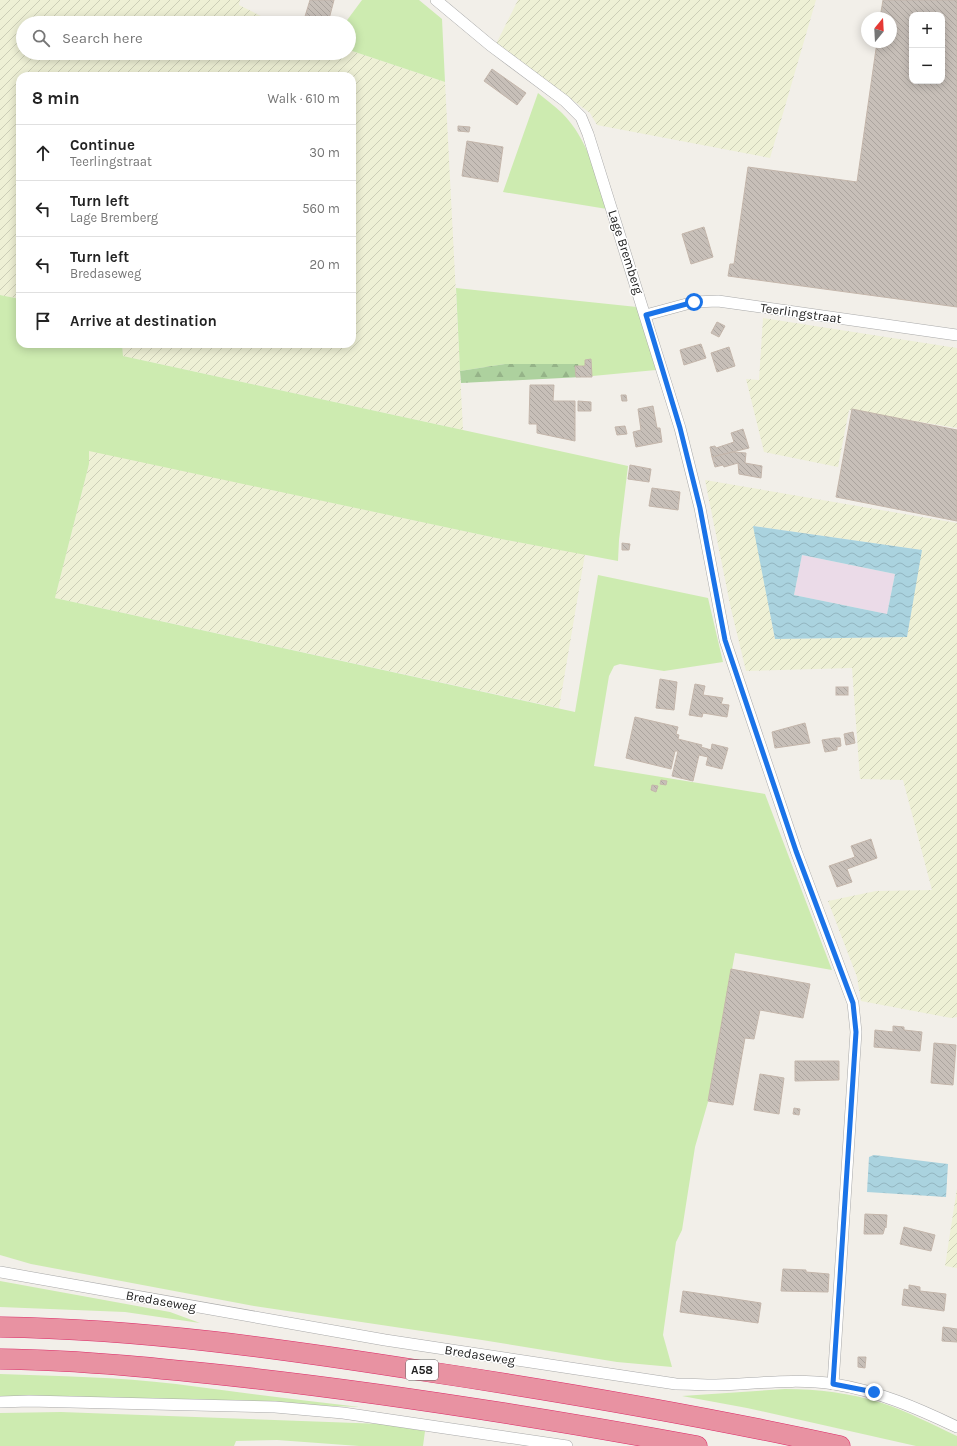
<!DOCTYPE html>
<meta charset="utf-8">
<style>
body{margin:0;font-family:Karla,sans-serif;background:#f2f2f2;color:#222}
.controls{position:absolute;right:12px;top:12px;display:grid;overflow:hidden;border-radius:8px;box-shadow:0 2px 10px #0003}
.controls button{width:36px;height:36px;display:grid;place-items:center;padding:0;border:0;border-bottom:1px solid #e0e0e0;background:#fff;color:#222;font:20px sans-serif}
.compass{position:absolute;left:861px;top:12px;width:36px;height:36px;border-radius:50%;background:#fff;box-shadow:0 2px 10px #0003;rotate:18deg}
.stop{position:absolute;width:12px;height:12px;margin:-9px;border:3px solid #1a73e8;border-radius:50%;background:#fff}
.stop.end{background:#1a73e8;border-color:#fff;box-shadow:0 1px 4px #0008}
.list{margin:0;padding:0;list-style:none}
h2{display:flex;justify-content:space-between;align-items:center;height:52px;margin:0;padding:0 16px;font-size:17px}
h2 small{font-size:13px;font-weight:400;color:#767676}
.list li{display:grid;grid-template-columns:26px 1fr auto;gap:12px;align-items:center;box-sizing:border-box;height:56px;padding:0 16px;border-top:1px solid #e0e0e0}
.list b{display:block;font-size:15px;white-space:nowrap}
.list p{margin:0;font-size:13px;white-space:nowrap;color:#767676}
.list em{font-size:13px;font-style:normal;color:#767676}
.icon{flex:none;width:22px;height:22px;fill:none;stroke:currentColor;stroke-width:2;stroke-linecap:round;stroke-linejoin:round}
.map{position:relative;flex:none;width:957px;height:1446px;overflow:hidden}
.search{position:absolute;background:#fff;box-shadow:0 2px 10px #0003;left:16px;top:16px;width:340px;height:44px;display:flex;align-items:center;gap:10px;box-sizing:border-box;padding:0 14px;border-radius:22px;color:#767676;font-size:15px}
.panel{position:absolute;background:#fff;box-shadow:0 2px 10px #0003;left:16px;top:72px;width:340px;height:276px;border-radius:12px}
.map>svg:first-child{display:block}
</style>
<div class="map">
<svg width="957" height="1446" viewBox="0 0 957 1446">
<defs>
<pattern id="farmland-furrows" width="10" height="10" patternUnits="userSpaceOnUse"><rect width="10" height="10" fill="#eef0d5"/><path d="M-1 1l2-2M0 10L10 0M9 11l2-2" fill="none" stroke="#ccceb7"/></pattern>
<pattern id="forest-firs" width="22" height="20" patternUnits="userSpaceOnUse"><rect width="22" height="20" fill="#add19e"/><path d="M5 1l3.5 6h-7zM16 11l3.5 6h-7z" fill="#95b388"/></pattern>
<pattern id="water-waves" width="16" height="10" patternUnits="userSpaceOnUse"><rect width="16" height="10" fill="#aad3df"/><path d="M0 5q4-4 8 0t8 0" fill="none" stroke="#92b5bf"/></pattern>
<pattern id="building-back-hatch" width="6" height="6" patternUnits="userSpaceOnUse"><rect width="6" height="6" fill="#c7bfb8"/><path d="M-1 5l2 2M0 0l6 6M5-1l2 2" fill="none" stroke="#aba49e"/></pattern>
</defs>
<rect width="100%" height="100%" fill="#f2efe9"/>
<path fill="#ebdbe8" d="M 802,555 L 895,574 L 887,614 L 794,595 Z"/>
<g fill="url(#farmland-furrows)" fill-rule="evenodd">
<path d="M 0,0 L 240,0 L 239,5 L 275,23 L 23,23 L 23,53 L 349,53 L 349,50 L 445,82 L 463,430 L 123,356 L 122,344 L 352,344 L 352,76 L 20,76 L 20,299 L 0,295 Z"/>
<path d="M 518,0 L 816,0 L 770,158 L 597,125 L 590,113 L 496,44 Z"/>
<path d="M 763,318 L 957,348 L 957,428 L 849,410 L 838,467 L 764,452 L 746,379 L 759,380 Z"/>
<path d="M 88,450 L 501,539 L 585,554 L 559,708 L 55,598 L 89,464 Z"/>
<path d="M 705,480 L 957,523 L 957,1017 L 951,1018 L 861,1001 L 857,977 L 828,901 L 876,891 L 932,890 L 903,780 L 860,779 L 852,668 L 746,671 L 731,609 ZM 754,526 L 921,550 L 907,637 L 775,639 Z"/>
<path d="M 957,1188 L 957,1268 L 945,1266 Z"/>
</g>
<g fill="#cdebb0">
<path d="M 362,0 L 419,0 L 442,19 L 445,82 L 349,50 L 349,23 L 345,23 Z"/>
<path d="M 538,93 C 546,100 555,106 562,113 C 588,139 596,175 607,209 L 503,192 Z"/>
<path d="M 456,288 L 637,307 L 656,370 L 582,377 L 578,364 L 505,364 L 460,371 Z"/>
<path d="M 0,295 L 20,299 L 20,344 L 122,344 L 123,356 L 628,466 L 619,540 L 618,561 L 501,539 L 89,451 L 89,464 L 55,598 L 575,712 L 598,575 L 708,598 L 723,662 L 664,671 L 620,664 L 614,666 L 609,676 L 594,766 L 765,794 L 832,970 L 735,953 L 708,1102 L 695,1147 L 682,1230 L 676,1242 L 663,1335 L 672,1367 L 617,1362 L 482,1340 L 254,1306 L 31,1264 L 0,1255 Z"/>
<path d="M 0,1281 L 170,1312 L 200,1323 L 125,1312 L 0,1307 Z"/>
<path d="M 0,1374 C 58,1376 118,1377 176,1384 C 237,1392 298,1400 360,1407 L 61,1396 L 0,1397 Z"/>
<path d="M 785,1389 C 818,1389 850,1393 882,1403 C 907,1411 933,1425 957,1436 L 957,1446 L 916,1446 L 747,1408 L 682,1396 Z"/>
<path d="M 61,1412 L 383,1424 L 425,1431 L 423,1446 L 359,1446 L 277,1440 L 236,1441 L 234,1446 L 0,1446 L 0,1413 Z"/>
</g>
<path fill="url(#forest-firs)" d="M 505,364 L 578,364 L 582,377 L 461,383 L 460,371 Z"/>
<g fill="url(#water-waves)" fill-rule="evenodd">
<path d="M 753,526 L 922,550 L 907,637 L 775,639 ZM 802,555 L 895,574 L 887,614 L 794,595 Z"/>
<path d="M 874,1155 L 948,1164 L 946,1197 L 867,1192 L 869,1157 Z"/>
</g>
<g fill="url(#building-back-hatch)" stroke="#c4b6ab" fill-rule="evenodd">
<path d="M 310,0 L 334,0 L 328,23 L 303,23 Z"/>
<path d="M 883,0 L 957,0 L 957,307 L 728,276 L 730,264 L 734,264 L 748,167 L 857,182 L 877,42 L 891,42 L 891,18 L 880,18 ZM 912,15 L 942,15 L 942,81 L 912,81 Z"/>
<path d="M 492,69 L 526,93 L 517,105 L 484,81 Z"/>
<path d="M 458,126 L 470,127 L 469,132 L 458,131 Z"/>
<path d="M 467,141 L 503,147 L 498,182 L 462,176 Z"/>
<path d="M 704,227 L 713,257 L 691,264 L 682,234 Z"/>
<path d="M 717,322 L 725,326 L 719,337 L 711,333 Z"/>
<path d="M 701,344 L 706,358 L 684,365 L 680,350 Z"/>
<path d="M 729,347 L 735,366 L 717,372 L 711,353 Z"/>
<path d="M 591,359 L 592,377 L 576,377 L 575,366 L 585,366 L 585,360 Z"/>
<path d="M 530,385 L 554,385 L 553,401 L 575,401 L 575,441 L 537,433 L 537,424 L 529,424 Z"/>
<path d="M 621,395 L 626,395 L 627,401 L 622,401 Z"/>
<path d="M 578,401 L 591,402 L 591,411 L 578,411 Z"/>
<path d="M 653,406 L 657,428 L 660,428 L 662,442 L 636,447 L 633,432 L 641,430 L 638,409 Z"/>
<path d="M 852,409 L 957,430 L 957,521 L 836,497 Z"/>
<path d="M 625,426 L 627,434 L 617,435 L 615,427 Z"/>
<path d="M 743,429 L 749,448 L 712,457 L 710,447 L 715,446 L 716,448 L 734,442 L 731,433 Z"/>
<path d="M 733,452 L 746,453 L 745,463 L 762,466 L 761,478 L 739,474 L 738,463 L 724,467 L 723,465 L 715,467 L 712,457 Z"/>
<path d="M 630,465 L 651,469 L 649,482 L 628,479 Z"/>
<path d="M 652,488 L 680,492 L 678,510 L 649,506 Z"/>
<path d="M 622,543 L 630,544 L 629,550 L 622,550 Z"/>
<path d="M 660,679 L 677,682 L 674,710 L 656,708 Z"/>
<path d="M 695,684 L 705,686 L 703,695 L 723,698 L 721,704 L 729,705 L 727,717 L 703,713 L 702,717 L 689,715 Z"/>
<rect x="836" y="687" width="12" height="8"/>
<path d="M 635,717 L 678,727 L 676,734 L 679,735 L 678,739 L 702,745 L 701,747 L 711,750 L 712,744 L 728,748 L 722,769 L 706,765 L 708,757 L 699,755 L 693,781 L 672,776 L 678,751 L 675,751 L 671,769 L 626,758 Z"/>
<path d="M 805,723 L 810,743 L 775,748 L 772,732 Z"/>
<path d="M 853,732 L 855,743 L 846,745 L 844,734 Z"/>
<path d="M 835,738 L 840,738 L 841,746 L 837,747 L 837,750 L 825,752 L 822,740 Z"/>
<path d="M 661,780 L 667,781 L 666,785 L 660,784 Z"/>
<path d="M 652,785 L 658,786 L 656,792 L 651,790 Z"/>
<path d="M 871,839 L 877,858 L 847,869 L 852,882 L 837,887 L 829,866 L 855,857 L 851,846 Z"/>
<path d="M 731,969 L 810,984 L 803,1018 L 760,1010 L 754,1039 L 745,1038 L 733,1105 L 708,1101 Z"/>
<path d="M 893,1026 L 904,1027 L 904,1030 L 922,1032 L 920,1051 L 874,1047 L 875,1030 L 893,1032 Z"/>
<path d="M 934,1043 L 956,1045 L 953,1085 L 931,1083 Z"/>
<path d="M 795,1061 L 839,1061 L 839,1080 L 795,1081 Z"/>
<path d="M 760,1074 L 784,1078 L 779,1114 L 754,1110 Z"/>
<path d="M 794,1108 L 800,1109 L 799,1115 L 793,1114 Z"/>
<path d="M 865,1214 L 887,1215 L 886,1228 L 885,1227 L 883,1234 L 864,1234 Z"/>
<path d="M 904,1227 L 935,1235 L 931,1251 L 900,1244 Z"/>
<path d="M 783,1269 L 806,1270 L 806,1272 L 829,1274 L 828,1292 L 781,1291 Z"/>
<path d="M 909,1285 L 920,1287 L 920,1291 L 946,1294 L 944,1311 L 902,1305 L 904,1289 L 909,1290 Z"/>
<path d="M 683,1291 L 761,1303 L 758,1323 L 680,1312 Z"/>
<path d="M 943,1327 L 957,1329 L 957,1342 L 942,1341 Z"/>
<path d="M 858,1357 L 866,1357 L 865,1368 L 858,1367 Z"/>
</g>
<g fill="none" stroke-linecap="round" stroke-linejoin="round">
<g stroke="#a9a9a9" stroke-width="12">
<g id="street">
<path d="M 436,0 L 490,45 L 565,101 L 581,117 L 588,134 L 680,428 L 700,508 L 725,640 L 796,851 L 853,1003 L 856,1032 L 833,1384"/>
<path d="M 646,315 L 694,302 L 718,301 L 957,335"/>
<path d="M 0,1272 L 385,1340 L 676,1384 C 689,1384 702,1385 716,1385 C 755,1384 795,1378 834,1384 C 878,1391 917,1408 957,1427"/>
<path d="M 0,1402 L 29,1401 L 275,1407 L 343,1413 L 567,1446"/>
</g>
</g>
<g stroke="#dc2a67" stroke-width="21">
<g id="highway">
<path d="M 0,1327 C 142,1329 284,1349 424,1371 C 564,1392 703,1416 840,1446"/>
<path d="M 0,1359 C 84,1360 167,1369 250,1378 C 400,1395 549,1419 697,1446"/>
</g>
</g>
<use href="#street" stroke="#fff" stroke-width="11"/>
<use href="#highway" stroke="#e892a2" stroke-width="20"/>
</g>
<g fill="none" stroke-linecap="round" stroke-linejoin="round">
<path stroke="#1a73e8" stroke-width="5" d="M 694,302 L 646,315 L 680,428 L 700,508 L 725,640 L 796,851 L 853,1003 L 856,1032 L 833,1384 L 874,1392"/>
</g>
<g text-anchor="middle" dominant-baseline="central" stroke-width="3" stroke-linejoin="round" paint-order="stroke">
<rect fill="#fff" stroke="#646464" stroke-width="1" x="406" y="1360" width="32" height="20" rx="3"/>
<g font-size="12" font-weight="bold" fill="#222">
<text x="422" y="1370">A58</text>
</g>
<g font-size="13" fill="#222" stroke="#fff">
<text transform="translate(626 252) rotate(72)">Lage Bremberg</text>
<text transform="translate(801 313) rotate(8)">Teerlingstraat</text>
<text transform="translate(161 1301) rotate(10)">Bredaseweg</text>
<text transform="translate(480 1355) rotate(9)">Bredaseweg</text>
</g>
</g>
</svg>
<div class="controls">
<button>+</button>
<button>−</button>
</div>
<svg class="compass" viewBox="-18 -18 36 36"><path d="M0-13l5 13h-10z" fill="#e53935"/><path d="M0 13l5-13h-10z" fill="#767676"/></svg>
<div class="stop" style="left:694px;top:302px"></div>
<div class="stop end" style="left:874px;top:1392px"></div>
<div class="search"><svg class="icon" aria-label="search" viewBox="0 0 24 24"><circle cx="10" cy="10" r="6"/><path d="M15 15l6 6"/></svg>Search here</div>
<section class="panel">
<h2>8 min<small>Walk · 610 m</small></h2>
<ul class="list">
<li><svg class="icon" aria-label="ahead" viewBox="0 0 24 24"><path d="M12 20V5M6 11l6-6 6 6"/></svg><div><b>Continue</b><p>Teerlingstraat</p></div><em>30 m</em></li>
<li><svg class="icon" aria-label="left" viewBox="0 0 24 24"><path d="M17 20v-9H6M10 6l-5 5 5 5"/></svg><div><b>Turn left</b><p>Lage Bremberg</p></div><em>560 m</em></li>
<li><svg class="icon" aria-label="left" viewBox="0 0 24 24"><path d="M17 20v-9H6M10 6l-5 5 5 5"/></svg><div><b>Turn left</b><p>Bredaseweg</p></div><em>20 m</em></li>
<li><svg class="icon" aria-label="arrive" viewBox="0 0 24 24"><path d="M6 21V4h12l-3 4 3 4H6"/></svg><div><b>Arrive at destination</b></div></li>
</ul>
</section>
</div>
